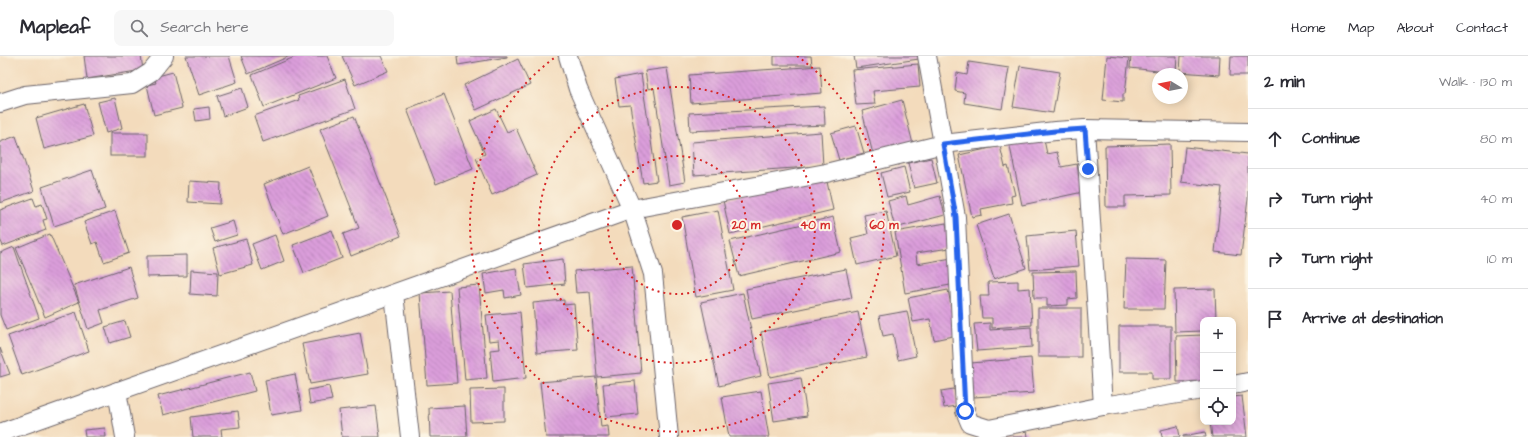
<!DOCTYPE html>
<meta charset="utf-8">
<style>
body{margin:0;font-family:"Architects Daughter",sans-serif;background:#f7f7f7;color:#2b2b33}
.controls{position:absolute;right:12px;bottom:12px;display:grid;overflow:hidden;border-radius:8px;box-shadow:0 2px 10px #0003}
.controls button{width:36px;height:36px;display:grid;place-items:center;padding:0;border:0;border-bottom:1px solid #e1e1e2;background:#fff;color:#2b2b33;font:20px sans-serif}
.compass{position:absolute;left:1152px;top:12px;width:36px;height:36px;border-radius:50%;background:#fff;box-shadow:0 2px 10px #0003;rotate:280deg}
.stop{position:absolute;width:12px;height:12px;margin:-9px;border:3px solid #2563eb;border-radius:50%;background:#fff}
.stop.end{background:#2563eb;border-color:#fff;box-shadow:0 1px 4px #0008}
.list{margin:0;padding:0;list-style:none}
h2{display:flex;justify-content:space-between;align-items:center;height:52px;margin:0;padding:0 16px;font-size:17px}
h2 small{font-size:13px;font-weight:400;color:#7c7c81}
.list li{display:grid;grid-template-columns:26px 1fr auto;gap:12px;align-items:center;box-sizing:border-box;height:60px;padding:0 16px;border-top:1px solid #e1e1e2}
.list b{display:block;font-size:15px;white-space:nowrap}
.list em{font-size:13px;font-style:normal;color:#7c7c81}
.icon{flex:none;width:22px;height:22px;fill:none;stroke:currentColor;stroke-width:2;stroke-linecap:round;stroke-linejoin:round}
.map{position:relative;flex:none;width:1248px;height:381px;overflow:hidden}
header{display:flex;align-items:center;gap:24px;box-sizing:border-box;height:56px;padding:0 20px;background:#fff;border-bottom:1px solid #e1e1e2}
header strong{font-size:19px}
nav{display:flex;gap:22px;margin-inline-start:auto;font-size:14px}
.search{width:280px;height:36px;background:#f7f7f7;display:flex;align-items:center;gap:10px;box-sizing:border-box;padding:0 14px;border-radius:8px;color:#7c7c81;font-size:15px}
main{display:flex}
aside{flex:1;background:#fff}
.map>svg:first-child{display:block}
</style>
<header>
<strong>Mapleaf</strong>
<div class="search"><svg class="icon" aria-label="search" viewBox="0 0 24 24"><circle cx="10" cy="10" r="6"/><path d="M15 15l6 6"/></svg>Search here</div>
<nav><a>Home</a><a>Map</a><a>About</a><a>Contact</a></nav>
</header>
<main>
<div class="map">
<svg width="1248" height="381" viewBox="0 0 1248 381">
<defs>
<pattern id="building-back-hatch" width="6" height="6" patternUnits="userSpaceOnUse"><rect width="6" height="6" fill="#db9edb"/><path d="M-1 5l2 2M0 0l6 6M5-1l2 2" fill="none" stroke="#b180b3"/></pattern>
</defs>
<rect width="100%" height="100%" fill="#fcf5e5"/>
<filter id="ink" filterUnits="userSpaceOnUse"><feTurbulence type="fractalNoise" baseFrequency=".025" numOctaves="2"/><feDisplacementMap in="SourceGraphic" scale="8" xChannelSelector="R" yChannelSelector="G"/><feConvolveMatrix kernelMatrix="1 2 1 2 8 2 1 2 1" color-interpolation-filters="sRGB"/></filter>
<filter id="wash" filterUnits="userSpaceOnUse"><feTurbulence type="fractalNoise" baseFrequency=".012" numOctaves="4" result="noise"/><feDisplacementMap in="SourceGraphic" scale="16" xChannelSelector="R" yChannelSelector="G"/><feGaussianBlur stdDeviation="0.9" result="paint"/><feColorMatrix in="noise" values="0 0 0 0 0 0 0 0 0 0 0 0 0 0 0 0 0 1.4 0 .05"/><feComposite in="paint" operator="in"/></filter>
<g filter="url(#wash)">
<rect width="100%" height="100%" fill="#f3dbbc"/>
<g id="blocks">
<g fill="url(#building-back-hatch)">
<path d="M 84,0 L 141,0 L 143,14 L 87,23 Z"/>
<path d="M 186,0 L 229,0 L 237,26 L 199,39 Z"/>
<path d="M 241,0 L 290,0 L 248,18 Z"/>
<path d="M 297,0 L 327,0 L 336,22 L 264,51 L 252,19 Z"/>
<path d="M 342,0 L 381,0 L 388,15 L 355,29 Z"/>
<path d="M 457,0 L 507,0 L 507,1 L 458,9 Z"/>
<path d="M 774,0 L 811,0 L 812,9 L 774,9 Z"/>
<path d="M 854,0 L 919,0 L 919,3 L 856,12 Z"/>
<path d="M 1107,0 L 1129,2 L 1125,38 L 1123,38 L 1123,46 L 1103,44 Z"/>
<path d="M 1131,0 L 1177,0 L 1176,17 L 1130,12 Z"/>
<path d="M 1181,0 L 1220,0 L 1219,19 L 1180,16 Z"/>
<path d="M 1231,0 L 1248,0 L 1248,19 L 1230,19 Z"/>
<path d="M 518,3 L 530,29 L 476,54 L 464,29 Z"/>
<path d="M 969,6 L 1009,12 L 1002,53 L 964,47 L 965,37 L 955,35 L 957,17 L 967,19 Z"/>
<path d="M 918,8 L 920,31 L 873,35 L 875,48 L 856,49 L 852,14 Z"/>
<path d="M 820,10 L 822,37 L 691,47 L 689,19 Z"/>
<path d="M 1020,10 L 1060,16 L 1053,57 L 1013,51 Z"/>
<path d="M 667,12 L 685,126 L 669,129 L 654,32 L 648,33 L 645,15 Z"/>
<path d="M 173,16 L 182,52 L 154,59 L 147,29 L 156,27 L 154,21 Z"/>
<path d="M 641,18 L 657,125 L 643,127 L 630,49 L 619,50 L 615,23 Z"/>
<path d="M 345,23 L 355,53 L 263,86 L 254,60 L 299,44 L 298,40 Z"/>
<path d="M 242,32 L 248,51 L 223,60 L 217,40 Z"/>
<path d="M 444,38 L 473,113 L 436,128 L 407,53 Z"/>
<path d="M 115,42 L 122,72 L 106,77 L 98,46 Z"/>
<path d="M 902,44 L 914,92 L 874,102 L 862,55 Z"/>
<path d="M 84,48 L 93,80 L 44,93 L 36,62 Z"/>
<path d="M 824,50 L 825,69 L 690,75 L 689,57 Z"/>
<path d="M 209,51 L 210,63 L 196,65 L 194,53 Z"/>
<path d="M 496,53 L 507,76 L 516,72 L 537,119 L 492,139 L 476,102 L 485,98 L 470,65 Z"/>
<path d="M 354,60 L 401,180 L 351,200 L 343,178 L 359,172 L 320,73 Z"/>
<path d="M 856,70 L 864,97 L 839,104 L 831,77 Z"/>
<path d="M 821,76 L 823,110 L 694,119 L 692,86 Z"/>
<rect x="110" y="77" width="38" height="23"/>
<path d="M 1043,79 L 1047,98 L 1057,96 L 1061,111 L 1077,108 L 1083,136 L 1022,149 L 1009,86 Z"/>
<path d="M 16,80 L 34,135 L 0,147 L 0,86 Z"/>
<path d="M 1170,88 L 1171,139 L 1125,140 L 1125,151 L 1106,151 L 1105,90 Z"/>
<path d="M 1000,90 L 1005,111 L 1008,110 L 1015,139 L 1011,140 L 1012,147 L 981,153 L 982,159 L 972,161 L 959,99 Z"/>
<path d="M 1185,91 L 1248,98 L 1248,143 L 1241,199 L 1215,196 L 1222,131 L 1181,126 Z"/>
<path d="M 931,102 L 937,127 L 914,132 L 908,107 Z"/>
<path d="M 308,110 L 328,160 L 283,178 L 264,128 Z"/>
<path d="M 904,111 L 910,136 L 887,141 L 881,117 Z"/>
<path d="M 92,114 L 105,153 L 54,170 L 42,131 Z"/>
<path d="M 826,121 L 833,154 L 730,178 L 723,144 Z"/>
<path d="M 189,125 L 221,127 L 220,148 L 188,146 Z"/>
<path d="M 906,140 L 908,149 L 940,140 L 945,159 L 895,172 L 888,145 Z"/>
<path d="M 33,142 L 36,150 L 42,148 L 47,163 L 43,164 L 46,174 L 3,190 L 0,183 L 0,154 Z"/>
<path d="M 718,154 L 733,234 L 696,241 L 682,161 Z"/>
<path d="M 115,155 L 129,197 L 104,206 L 97,186 L 92,188 L 84,166 Z"/>
<path d="M 886,155 L 896,200 L 857,209 L 851,182 L 868,178 L 864,159 Z"/>
<path d="M 1009,158 L 1026,212 L 994,223 L 976,169 Z"/>
<path d="M 833,161 L 841,196 L 739,220 L 730,185 Z"/>
<path d="M 233,165 L 237,179 L 215,186 L 210,172 Z"/>
<path d="M 946,167 L 950,192 L 916,197 L 917,208 L 952,202 L 956,228 L 905,237 L 895,176 Z"/>
<path d="M 332,174 L 342,202 L 304,217 L 293,189 Z"/>
<path d="M 1076,175 L 1079,210 L 1030,214 L 1027,180 Z"/>
<path d="M 50,178 L 79,246 L 45,261 L 16,192 Z"/>
<path d="M 275,179 L 284,205 L 262,214 L 252,188 Z"/>
<path d="M 246,183 L 253,209 L 220,218 L 213,192 Z"/>
<path d="M 14,191 L 39,262 L 6,274 L 0,259 L 0,197 Z"/>
<path d="M 187,199 L 187,220 L 147,221 L 147,200 Z"/>
<path d="M 563,203 L 565,228 L 527,232 L 524,208 Z"/>
<path d="M 1126,203 L 1166,204 L 1164,253 L 1124,253 Z"/>
<path d="M 632,210 L 641,317 L 597,321 L 590,236 L 576,237 L 574,215 Z"/>
<path d="M 129,211 L 138,242 L 100,254 L 104,267 L 88,273 L 74,229 Z"/>
<path d="M 516,212 L 521,239 L 505,242 L 504,234 L 486,237 L 483,218 Z"/>
<path d="M 846,213 L 852,242 L 752,263 L 746,233 Z"/>
<path d="M 191,214 L 218,216 L 217,240 L 190,238 Z"/>
<path d="M 1076,215 L 1077,242 L 1068,243 L 1068,249 L 1047,250 L 1047,242 L 1034,242 L 1033,216 Z"/>
<path d="M 1018,225 L 1018,233 L 1030,232 L 1032,269 L 992,272 L 992,262 L 982,262 L 980,240 L 989,240 L 988,226 Z"/>
<path d="M 479,229 L 487,322 L 465,324 L 457,231 Z"/>
<path d="M 1215,233 L 1216,264 L 1203,264 L 1203,275 L 1175,276 L 1174,234 Z"/>
<path d="M 948,234 L 957,279 L 934,284 L 930,263 L 913,266 L 908,242 Z"/>
<path d="M 450,235 L 457,327 L 427,329 L 420,237 Z"/>
<path d="M 743,237 L 761,320 L 719,330 L 701,246 Z"/>
<path d="M 564,244 L 564,249 L 574,248 L 578,294 L 537,297 L 533,247 Z"/>
<rect x="1038" y="252" width="43" height="49"/>
<path d="M 907,255 L 916,300 L 898,304 L 893,278 L 883,280 L 879,260 Z"/>
<path d="M 76,256 L 89,295 L 22,319 L 8,280 Z"/>
<path d="M 520,256 L 526,322 L 493,326 L 490,294 L 500,293 L 499,284 L 489,285 L 486,259 Z"/>
<path d="M 858,256 L 867,301 L 770,321 L 761,276 Z"/>
<path d="M 125,265 L 130,281 L 110,287 L 105,271 Z"/>
<path d="M 990,267 L 990,274 L 1031,271 L 1032,291 L 977,295 L 974,268 Z"/>
<path d="M 1119,270 L 1171,270 L 1171,323 L 1152,323 L 1152,316 L 1119,316 Z"/>
<path d="M 360,277 L 368,318 L 310,328 L 302,288 Z"/>
<path d="M 1203,279 L 1203,325 L 1177,326 L 1176,280 Z"/>
<path d="M 0,292 L 10,318 L 0,321 Z"/>
<path d="M 1031,302 L 1034,337 L 974,341 L 971,307 Z"/>
<path d="M 250,316 L 255,335 L 163,359 L 158,340 Z"/>
<path d="M 295,318 L 302,354 L 271,359 L 265,324 Z"/>
<path d="M 596,321 L 601,371 L 608,370 L 609,381 L 546,381 L 540,326 Z"/>
<path d="M 801,322 L 807,360 L 774,365 L 768,327 Z"/>
<path d="M 635,325 L 638,358 L 606,361 L 603,328 Z"/>
<path d="M 329,330 L 332,344 L 310,348 L 308,334 Z"/>
<path d="M 504,333 L 504,365 L 471,366 L 470,334 Z"/>
<path d="M 954,333 L 957,350 L 944,352 L 941,335 Z"/>
<path d="M 761,335 L 769,381 L 729,381 L 722,341 Z"/>
<path d="M 1242,340 L 1247,381 L 1212,381 L 1210,366 L 1233,366 L 1233,341 Z"/>
<path d="M 376,350 L 380,381 L 342,381 L 339,354 Z"/>
<path d="M 465,350 L 467,381 L 430,381 L 429,352 Z"/>
<path d="M 238,355 L 240,371 L 221,373 L 222,381 L 193,381 L 191,361 Z"/>
<path d="M 1178,370 L 1180,381 L 1162,381 L 1161,374 Z"/>
<path d="M 105,372 L 106,381 L 85,381 L 84,374 Z"/>
<path d="M 1027,374 L 1028,381 L 989,381 Z"/>
<path d="M 1205,376 L 1206,381 L 1183,381 L 1183,380 Z"/>
</g>
</g>
</g>
<g filter="url(#ink)">
<use href="#blocks" fill-opacity="0" stroke="#6b6368" stroke-width="1"/>
<g fill="none" stroke-linecap="round" stroke-linejoin="round">
<g stroke="#6b6368" stroke-width="20">
<g id="minor">
<path d="M 568,0 L 578,33 L 632,153 L 653,218 L 669,381"/>
<path d="M 927,0 L 943,88 L 1055,75 L 1085,73 L 1248,76"/>
<path d="M 0,47 L 25,39 L 132,28 L 151,16 L 164,0"/>
<path d="M 1085,73 L 1103,350"/>
<path d="M 394,238 L 410,381"/>
<path d="M 1233,329 L 1248,326"/>
<path d="M 117,335 L 125,381"/>
<path d="M 0,377 L 632,153 L 826,117 L 943,88 L 956,161 L 965,355 L 970,367 L 989,373 L 1103,350 L 1203,334"/>
</g>
</g>
<use href="#minor" stroke="#fff" stroke-width="18"/>
</g>
</g>
<g fill="none" stroke-linecap="round" stroke-linejoin="round" filter="url(#ink)">
<path stroke="#2563eb" stroke-width="5" d="M 965,355 L 956,161 L 943,88 L 1055,75 L 1085,73 L 1088,113"/>
</g>
<g fill="none" stroke="#d62828" stroke-width="2" stroke-dasharray="2 4">
<circle cx="677" cy="169" r="69"/>
<circle cx="677" cy="169" r="138"/>
<path d="M797 0A207 207 0 1 1 557 0"/>
</g>
<circle cx="677" cy="169" r="6" fill="#d62828" stroke="#fcf5e5" stroke-width="2"/>
<g font-size="12" text-anchor="middle" font-weight="bold" fill="#d62828" stroke="#fcf5e5" stroke-width="4" stroke-linejoin="round" paint-order="stroke">
<text x="746" y="173">20 m</text>
<text x="815" y="173">40 m</text>
<text x="884" y="173">60 m</text>
</g>
</svg>
<div class="controls">
<button>+</button>
<button>−</button>
<button><svg class="icon" aria-label="locate" viewBox="0 0 24 24"><circle cx="12" cy="12" r="6"/><path d="M12 2v4M12 18v4M2 12h4M18 12h4"/></svg></button>
</div>
<svg class="compass" viewBox="-18 -18 36 36"><path d="M0-13l5 13h-10z" fill="#e53935"/><path d="M0 13l5-13h-10z" fill="#7c7c81"/></svg>
<div class="stop" style="left:965px;top:355px"></div>
<div class="stop end" style="left:1088px;top:113px"></div>
</div>
<aside>
<h2>2 min<small>Walk · 130 m</small></h2>
<ul class="list">
<li><svg class="icon" aria-label="ahead" viewBox="0 0 24 24"><path d="M12 20V5M6 11l6-6 6 6"/></svg><div><b>Continue</b></div><em>80 m</em></li>
<li><svg class="icon" aria-label="right" viewBox="0 0 24 24"><path d="M7 20v-9h11M14 6l5 5-5 5"/></svg><div><b>Turn right</b></div><em>40 m</em></li>
<li><svg class="icon" aria-label="right" viewBox="0 0 24 24"><path d="M7 20v-9h11M14 6l5 5-5 5"/></svg><div><b>Turn right</b></div><em>10 m</em></li>
<li><svg class="icon" aria-label="arrive" viewBox="0 0 24 24"><path d="M6 21V4h12l-3 4 3 4H6"/></svg><div><b>Arrive at destination</b></div></li>
</ul>
</aside>
</main>
